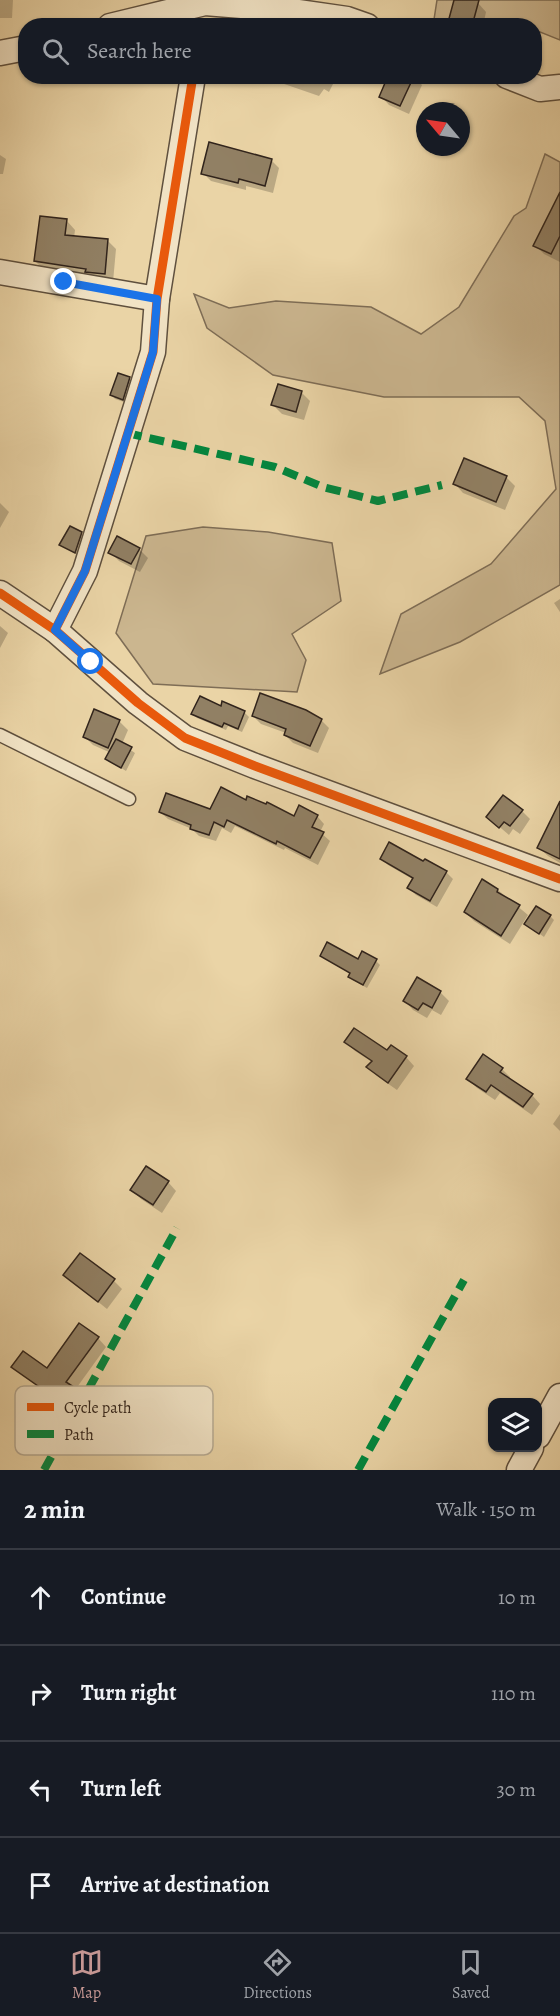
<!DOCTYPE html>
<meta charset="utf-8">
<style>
body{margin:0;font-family:Alegreya,serif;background:#242831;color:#f1f3f6}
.controls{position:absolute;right:18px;bottom:18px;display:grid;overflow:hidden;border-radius:12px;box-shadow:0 2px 4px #0004}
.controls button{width:54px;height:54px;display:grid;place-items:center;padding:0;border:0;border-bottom:2px solid #363941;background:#171b24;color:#f1f3f6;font:30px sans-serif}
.compass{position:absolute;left:416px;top:102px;width:54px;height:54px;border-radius:50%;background:#171b24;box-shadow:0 2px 4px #0004;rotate:299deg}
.stop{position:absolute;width:18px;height:18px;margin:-14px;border:4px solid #1a73e8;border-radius:50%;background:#fff}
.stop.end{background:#1a73e8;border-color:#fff;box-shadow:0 2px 6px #0008}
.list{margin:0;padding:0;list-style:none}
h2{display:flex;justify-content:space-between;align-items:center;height:78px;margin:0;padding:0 24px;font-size:26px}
h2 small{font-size:20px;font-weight:400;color:#9ea1a6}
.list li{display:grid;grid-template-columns:39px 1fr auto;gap:18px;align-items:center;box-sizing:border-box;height:96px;padding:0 24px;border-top:2px solid #363941}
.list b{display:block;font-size:22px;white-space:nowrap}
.list em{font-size:20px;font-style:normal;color:#9ea1a6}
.icon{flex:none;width:33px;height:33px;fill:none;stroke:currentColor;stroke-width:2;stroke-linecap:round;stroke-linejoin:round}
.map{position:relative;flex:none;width:560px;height:1470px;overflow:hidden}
.search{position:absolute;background:#171b24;box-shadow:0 2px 4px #0004;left:18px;right:18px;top:18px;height:66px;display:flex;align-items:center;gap:15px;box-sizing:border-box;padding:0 21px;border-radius:24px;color:#9ea1a6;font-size:22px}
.sheet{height:462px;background:#171b24}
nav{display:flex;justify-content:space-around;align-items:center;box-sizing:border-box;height:84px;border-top:2px solid #363941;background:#171b24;font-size:16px;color:#9ea1a6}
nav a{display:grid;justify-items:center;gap:3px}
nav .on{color:#c59692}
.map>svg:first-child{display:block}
</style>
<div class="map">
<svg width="560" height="1470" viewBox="0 0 560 1470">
<rect width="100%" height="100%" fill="#ead4a6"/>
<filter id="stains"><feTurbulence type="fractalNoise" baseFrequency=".00333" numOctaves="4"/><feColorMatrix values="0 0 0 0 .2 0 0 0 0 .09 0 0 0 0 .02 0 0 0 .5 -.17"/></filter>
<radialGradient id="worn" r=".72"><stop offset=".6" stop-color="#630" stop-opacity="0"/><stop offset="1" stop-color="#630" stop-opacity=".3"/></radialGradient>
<g fill="#cbb68f" stroke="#7e6d56" stroke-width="1.5">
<path d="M 437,0 L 560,0 L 560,40 L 535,30 L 534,26 L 433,26 Z"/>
<path d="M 545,154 L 560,162 L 560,585 L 460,642 L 380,674 L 401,614 L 491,564 L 556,489 L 545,421 L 519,397 L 384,397 L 273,375 L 207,328 L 194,294 L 229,308 L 276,301 L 371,307 L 421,334 L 459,307 L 514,216 L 526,208 Z"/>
<path d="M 203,527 L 268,532 L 332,543 L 341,601 L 292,634 L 306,660 L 297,692 L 153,684 L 116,633 L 146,536 Z"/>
</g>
<g fill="#0003">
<path d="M 0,0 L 13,0 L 12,18 L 0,18 Z"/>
<path d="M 456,0 L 478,3 L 486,12 L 483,26 L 449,26 Z"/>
<path d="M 239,76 L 258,76 L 256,83 Z"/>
<path d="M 261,76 L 337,76 L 329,92 L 324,89 L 319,96 Z"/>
<path d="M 413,76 L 422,85 L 409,114 L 389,105 L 381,96 Z"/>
<path d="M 0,155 L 6,159 L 3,174 L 0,174 Z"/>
<path d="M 271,160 L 279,168 L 273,193 L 246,186 L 246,190 L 211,181 L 203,173 Z"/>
<path d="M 560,198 L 560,262 L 544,254 L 535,245 Z"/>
<path d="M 67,221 L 75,230 L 74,238 L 107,240 L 116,249 L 113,282 L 44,270 L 35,261 Z"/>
<path d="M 129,378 L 134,383 L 127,403 L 115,399 L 111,394 Z"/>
<path d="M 301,392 L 310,401 L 304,420 L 282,414 L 273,405 Z"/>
<path d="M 506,477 L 515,486 L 505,510 L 463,493 L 455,484 Z"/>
<path d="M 0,503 L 9,512 L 0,528 Z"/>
<path d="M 81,534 L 85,538 L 79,556 L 61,545 Z"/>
<path d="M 139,549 L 148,558 L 140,572 L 119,561 L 110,552 Z"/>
<path d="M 560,599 L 560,612 L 554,603 Z"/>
<path d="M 0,626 L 8,633 L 0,648 Z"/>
<path d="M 223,703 L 245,713 L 249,717 L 242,732 L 228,726 L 226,730 L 197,718 L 193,714 L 221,708 Z"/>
<path d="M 253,716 L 321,720 L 329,728 L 318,753 L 293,743 L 285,735 L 286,733 L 261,724 Z"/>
<path d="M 119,721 L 128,730 L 122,744 L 135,753 L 126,771 L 107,759 L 111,753 L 93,745 L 84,736 Z"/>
<path d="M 246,802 L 294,818 L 317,816 L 324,824 L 320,832 L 330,841 L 318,865 L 285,848 L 284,850 L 235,826 L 231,833 L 222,828 L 216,841 L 199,836 L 192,829 L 168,819 L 160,812 L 211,811 Z"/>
<path d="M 522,811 L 530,819 L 520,834 L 513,829 L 509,835 L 488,817 Z"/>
<path d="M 560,829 L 560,863 L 548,856 L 539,848 Z"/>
<path d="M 381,858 L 423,863 L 446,872 L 453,879 L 437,907 L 416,895 L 409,888 L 414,880 L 388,865 Z"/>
<path d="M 498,890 L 528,915 L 510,944 L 474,921 L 465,912 Z"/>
<path d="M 550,916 L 554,920 L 544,937 L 526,924 Z"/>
<path d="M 322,956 L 358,961 L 376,961 L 380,965 L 367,988 L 353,980 L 349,976 L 351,974 Z"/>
<path d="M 417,979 L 440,992 L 449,1001 L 441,1015 L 432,1010 L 427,1018 L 413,1010 L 405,1001 Z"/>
<path d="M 346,1042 L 406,1057 L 414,1066 L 397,1090 L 377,1076 L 368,1067 L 372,1062 L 355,1051 Z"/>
<path d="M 502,1069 L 510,1077 L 509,1080 L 532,1095 L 540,1104 L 532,1115 L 500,1093 L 495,1100 L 477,1088 L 468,1079 Z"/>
<path d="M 560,1114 L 560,1131 L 553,1124 Z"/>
<path d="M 168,1182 L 176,1191 L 162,1213 L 141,1199 L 132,1190 Z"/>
<path d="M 65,1275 L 114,1281 L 122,1289 L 107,1309 Z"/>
<path d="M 98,1338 L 106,1347 L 75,1390 L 87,1401 L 78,1415 L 22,1375 L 13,1367 L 47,1370 Z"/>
</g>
<g fill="#918064" stroke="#31241c" stroke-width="1.5">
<path d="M 454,0 L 479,0 L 472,26 L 447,26 Z"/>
<path d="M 388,76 L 414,76 L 400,106 L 379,97 Z"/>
<path d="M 209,142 L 272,159 L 265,186 L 239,179 L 238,183 L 201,174 Z"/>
<path d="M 560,192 L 560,236 L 551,254 L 533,246 Z"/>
<path d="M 40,216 L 67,219 L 65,235 L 108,239 L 105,274 L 85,272 L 86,269 L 34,261 Z"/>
<path d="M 118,373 L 130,377 L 123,400 L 110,395 Z"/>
<path d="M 278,384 L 302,391 L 296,412 L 271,405 Z"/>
<path d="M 464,458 L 507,476 L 496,502 L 453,484 Z"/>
<path d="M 70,526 L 82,532 L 75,553 L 59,545 Z"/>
<path d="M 117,536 L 140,548 L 131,564 L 108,553 Z"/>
<path d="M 260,693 L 306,710 L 322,719 L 310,746 L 284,735 L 286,729 L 252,716 Z"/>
<path d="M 200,696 L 221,706 L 222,701 L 245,711 L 238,729 L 224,723 L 222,727 L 191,714 Z"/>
<path d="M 94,709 L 120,720 L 108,748 L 83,737 Z"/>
<path d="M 116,739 L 132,747 L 121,768 L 105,759 Z"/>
<path d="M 221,787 L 246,800 L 247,796 L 266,804 L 267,802 L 294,816 L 299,805 L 318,815 L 312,827 L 324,832 L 310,858 L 277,841 L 276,844 L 227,820 L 224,827 L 214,822 L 209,835 L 190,829 L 191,825 L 159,812 L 166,793 L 210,809 Z"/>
<path d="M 503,795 L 523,810 L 510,826 L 504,822 L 499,828 L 486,817 Z"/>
<path d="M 560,801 L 560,859 L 537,848 Z"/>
<path d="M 389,842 L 423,861 L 425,859 L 447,871 L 430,901 L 407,888 L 413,878 L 380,859 Z"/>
<path d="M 482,879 L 498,889 L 497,892 L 520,905 L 501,936 L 464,912 Z"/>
<path d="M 536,906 L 551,915 L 539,934 L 524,924 Z"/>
<path d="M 327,942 L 358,959 L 362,951 L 377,959 L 363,985 L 348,977 L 350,973 L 320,956 Z"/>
<path d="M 417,977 L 441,991 L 432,1008 L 423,1003 L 418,1010 L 403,1001 Z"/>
<path d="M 354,1028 L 387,1050 L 391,1045 L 407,1056 L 388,1083 L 366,1067 L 372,1061 L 344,1042 Z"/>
<path d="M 483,1054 L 503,1068 L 500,1072 L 533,1094 L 523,1107 L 491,1085 L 486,1092 L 466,1079 Z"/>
<path d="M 146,1166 L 169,1181 L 153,1205 L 130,1190 Z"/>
<path d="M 80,1253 L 115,1279 L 98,1302 L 63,1275 Z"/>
<path d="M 79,1323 L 99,1337 L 66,1382 L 80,1391 L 68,1407 L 11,1367 L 23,1351 L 47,1368 Z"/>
</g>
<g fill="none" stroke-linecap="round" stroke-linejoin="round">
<g stroke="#5f503e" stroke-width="15">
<path id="service" d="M 0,735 L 129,799"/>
</g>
<g stroke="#5f503e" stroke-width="27">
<g id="minor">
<path d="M 110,26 L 205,3 L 278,9 L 347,19 L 367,26"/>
<path d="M 0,53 L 26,48"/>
<path d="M 507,76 L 540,89 L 560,87"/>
<path d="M 0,272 L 157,299"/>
<path d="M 0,593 L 55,630 L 138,703 L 185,738 L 255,766 L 560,879"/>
<path d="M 55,630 L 85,571 L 153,352 L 157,299 L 193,76"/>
<path d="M 538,1436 L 560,1396"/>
<path d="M 519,1470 L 531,1448"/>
</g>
</g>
<use href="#service" stroke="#f1e3c5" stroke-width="12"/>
<use href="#minor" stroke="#f1e3c5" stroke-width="24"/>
<g stroke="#00873e" stroke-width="8" stroke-dasharray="15 8" stroke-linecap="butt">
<path d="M 127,433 L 275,467 L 323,487 L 378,501 L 442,485"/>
<path d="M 44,1470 L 177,1228"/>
<path d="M 358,1470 L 464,1280"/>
</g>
<g stroke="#f1e3c5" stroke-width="13">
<g id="cycleway">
<path d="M 0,593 L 55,630 L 138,703 L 185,738 L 255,766 L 560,879"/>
<path d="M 55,630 L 85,571 L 153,352 L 157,299 L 193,76"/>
</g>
</g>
<use href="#cycleway" stroke="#e8590c" stroke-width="9"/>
</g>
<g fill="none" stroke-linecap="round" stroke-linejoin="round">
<path stroke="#1a73e8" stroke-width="8" d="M 64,282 L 157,299 L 153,352 L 85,571 L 55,630 L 91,662"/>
</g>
<rect x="15" y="1386" width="198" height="69" rx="9" fill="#f1e3c5" stroke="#b7aa92" stroke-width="1.5"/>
<rect x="27" y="1403" width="27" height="8" fill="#e8590c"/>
<rect x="27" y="1430" width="27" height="8" fill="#00873e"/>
<g font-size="16" fill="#31241c">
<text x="64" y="1413">Cycle path</text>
<text x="64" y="1440">Path</text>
</g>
<rect width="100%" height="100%" filter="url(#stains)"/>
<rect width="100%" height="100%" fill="url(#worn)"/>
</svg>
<div class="controls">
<button><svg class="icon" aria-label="layers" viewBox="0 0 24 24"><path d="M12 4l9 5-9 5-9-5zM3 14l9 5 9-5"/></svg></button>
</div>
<svg class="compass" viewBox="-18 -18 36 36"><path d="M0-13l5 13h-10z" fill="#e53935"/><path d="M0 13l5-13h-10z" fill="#9ea1a6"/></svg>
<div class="stop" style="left:91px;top:662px"></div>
<div class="stop end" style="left:64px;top:282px"></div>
<div class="search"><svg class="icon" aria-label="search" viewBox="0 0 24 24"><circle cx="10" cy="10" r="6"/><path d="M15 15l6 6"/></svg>Search here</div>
</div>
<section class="sheet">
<h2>2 min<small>Walk · 150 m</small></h2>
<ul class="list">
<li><svg class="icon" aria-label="ahead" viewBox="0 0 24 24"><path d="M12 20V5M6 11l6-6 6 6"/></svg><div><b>Continue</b></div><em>10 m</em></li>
<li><svg class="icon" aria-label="right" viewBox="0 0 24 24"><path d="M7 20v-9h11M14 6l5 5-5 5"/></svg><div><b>Turn right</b></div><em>110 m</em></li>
<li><svg class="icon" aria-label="left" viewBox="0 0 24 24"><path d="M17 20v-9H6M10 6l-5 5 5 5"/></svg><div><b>Turn left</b></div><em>30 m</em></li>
<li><svg class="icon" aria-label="arrive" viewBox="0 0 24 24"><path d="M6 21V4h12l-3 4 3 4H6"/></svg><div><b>Arrive at destination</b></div></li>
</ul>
</section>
<nav>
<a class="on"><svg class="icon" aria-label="map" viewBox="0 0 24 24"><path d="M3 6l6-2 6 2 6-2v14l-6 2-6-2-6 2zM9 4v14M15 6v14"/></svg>Map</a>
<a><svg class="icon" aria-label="directions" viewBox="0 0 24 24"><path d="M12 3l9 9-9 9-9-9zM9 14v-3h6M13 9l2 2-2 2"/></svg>Directions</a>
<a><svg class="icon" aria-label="saved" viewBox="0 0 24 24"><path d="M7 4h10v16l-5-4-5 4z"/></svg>Saved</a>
</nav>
